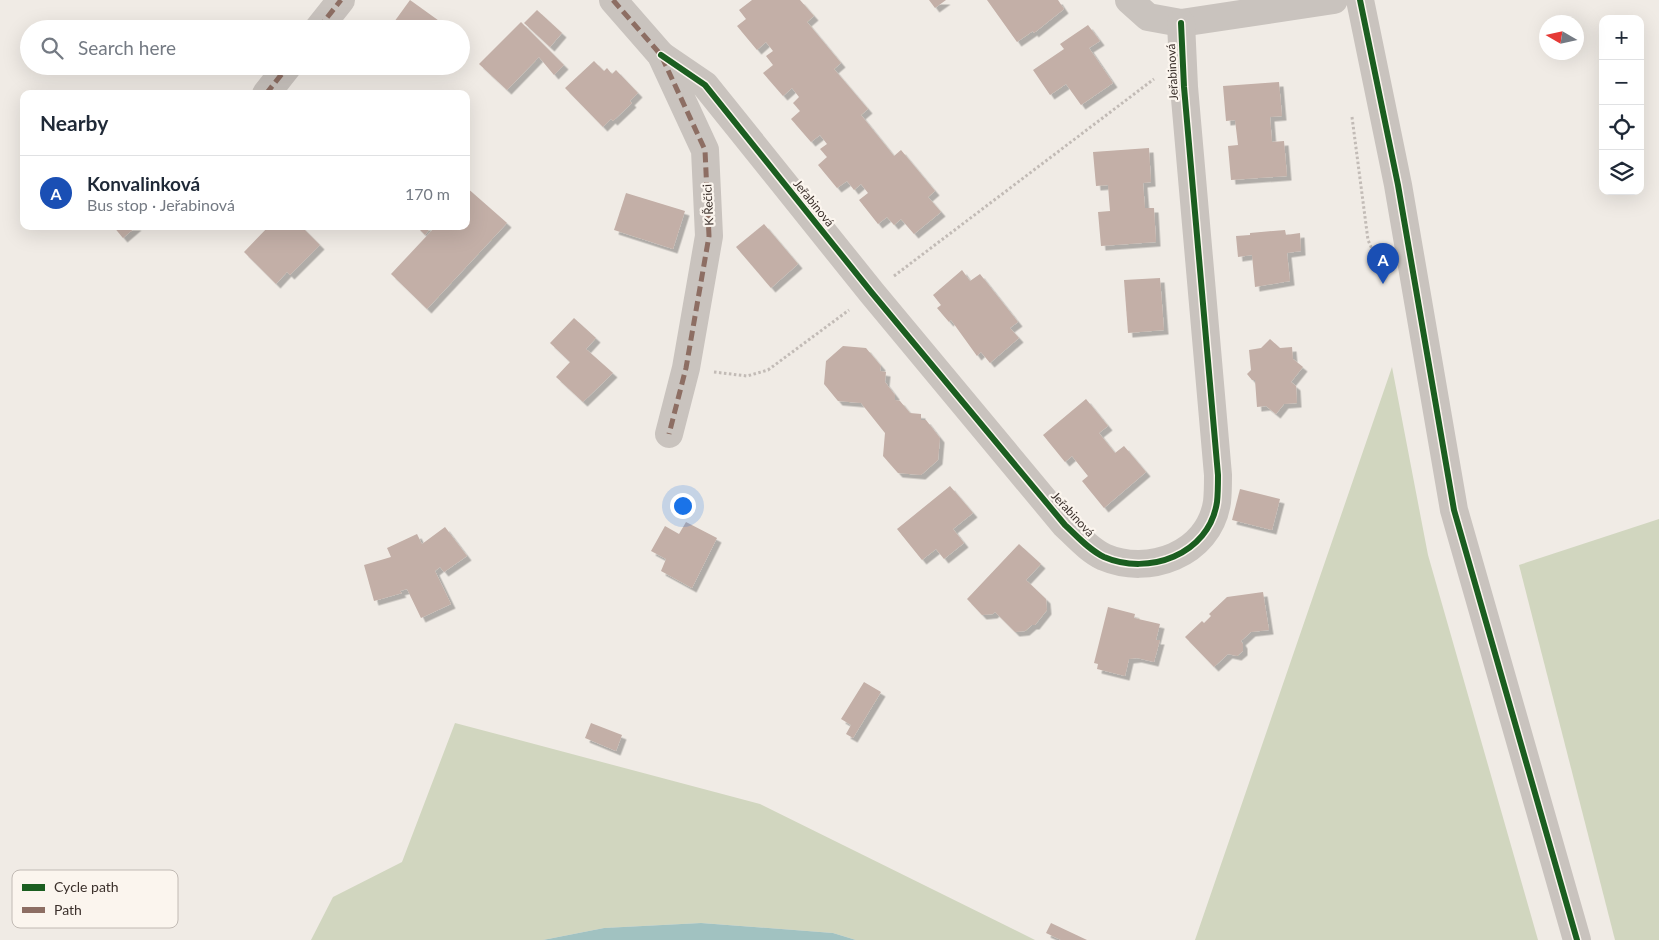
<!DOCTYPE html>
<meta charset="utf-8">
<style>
body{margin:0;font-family:Lato,sans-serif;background:#f6f6f7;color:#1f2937}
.controls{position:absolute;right:15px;top:15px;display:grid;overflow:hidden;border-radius:10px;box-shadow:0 5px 20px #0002}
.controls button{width:45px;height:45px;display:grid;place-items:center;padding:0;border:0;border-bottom:1px solid #e0e1e3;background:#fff;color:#1f2937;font:25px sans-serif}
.compass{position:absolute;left:1539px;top:15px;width:45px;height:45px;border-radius:50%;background:#fff;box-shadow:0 5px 20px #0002;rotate:279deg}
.you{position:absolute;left:682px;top:505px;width:18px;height:18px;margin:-12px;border:4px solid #fff;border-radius:50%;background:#1a73e8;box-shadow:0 0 0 8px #1a73e833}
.badge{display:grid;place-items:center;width:32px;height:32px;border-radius:50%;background:#d93025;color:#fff;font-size:16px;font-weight:700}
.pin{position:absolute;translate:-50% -41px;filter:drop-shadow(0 1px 2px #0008)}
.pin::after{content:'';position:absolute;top:26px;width:18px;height:15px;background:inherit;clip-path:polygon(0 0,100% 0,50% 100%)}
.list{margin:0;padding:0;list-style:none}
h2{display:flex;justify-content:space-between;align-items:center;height:65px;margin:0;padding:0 20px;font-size:21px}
h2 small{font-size:16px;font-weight:400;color:#747a83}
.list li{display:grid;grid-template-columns:32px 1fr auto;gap:15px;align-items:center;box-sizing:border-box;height:75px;padding:0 20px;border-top:1px solid #e0e1e3}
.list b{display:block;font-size:19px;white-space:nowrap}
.list p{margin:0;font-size:16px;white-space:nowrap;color:#747a83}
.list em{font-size:16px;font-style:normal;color:#747a83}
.icon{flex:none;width:28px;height:28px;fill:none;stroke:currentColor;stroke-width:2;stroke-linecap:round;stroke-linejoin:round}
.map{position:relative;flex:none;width:1659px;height:940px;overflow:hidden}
.search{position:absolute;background:#fff;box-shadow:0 5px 20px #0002;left:20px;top:20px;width:450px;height:55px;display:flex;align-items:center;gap:12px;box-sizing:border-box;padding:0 18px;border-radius:28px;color:#747a83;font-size:19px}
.panel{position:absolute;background:#fff;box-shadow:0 5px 20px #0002;left:20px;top:90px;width:450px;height:140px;border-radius:10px}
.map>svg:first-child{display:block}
</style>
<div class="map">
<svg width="1659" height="940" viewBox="0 0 1659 940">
<defs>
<filter id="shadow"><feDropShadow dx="4.5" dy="4.5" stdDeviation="0" flood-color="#0004"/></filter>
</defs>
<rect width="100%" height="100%" fill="#f0ebe5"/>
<g fill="#d1d6bf">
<path d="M 1392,367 L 1428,555 L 1538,940 L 1195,940 Z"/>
<path d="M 1659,519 L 1659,940 L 1615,940 L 1519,565 Z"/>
<path d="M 455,723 L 760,804 L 1035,940 L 856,940 L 833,933 L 701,923 L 604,928 L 543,940 L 311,940 L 333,897 L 402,862 Z"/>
</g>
<path fill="#a1c2c1" d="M 701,923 L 833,933 L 856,940 L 543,940 L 604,928 Z"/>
<g fill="#c3afa7" filter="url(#shadow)">
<path d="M 410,0 L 442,23 L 438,29 L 389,29 Z"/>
<path d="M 752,0 L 800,0 L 814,16 L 807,22 L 841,63 L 834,69 L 868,109 L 861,115 L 894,156 L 901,150 L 935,191 L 928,197 L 941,212 L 914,234 L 901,219 L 894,225 L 887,217 L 878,224 L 859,200 L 868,193 L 861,184 L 854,190 L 847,181 L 837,188 L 818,165 L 827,157 L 820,149 L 827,144 L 820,135 L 811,142 L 791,119 L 800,111 L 793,103 L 799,97 L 792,88 L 783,96 L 763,73 L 773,65 L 766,56 L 773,51 L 766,42 L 757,50 L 737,26 L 746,19 L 739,10 Z"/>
<path d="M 929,0 L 946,0 L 935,8 Z"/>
<path d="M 987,0 L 1058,0 L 1064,9 L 1034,33 L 1033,31 L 1017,42 Z"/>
<path d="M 537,10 L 562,33 L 550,47 L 524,23 Z"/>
<path d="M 521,22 L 564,65 L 554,75 L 539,57 L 507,90 L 479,64 Z"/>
<path d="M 1088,25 L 1100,41 L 1089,48 L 1113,83 L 1081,105 L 1066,84 L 1050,95 L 1033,70 L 1064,49 L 1060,44 Z"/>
<path d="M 594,61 L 604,71 L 607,68 L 612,74 L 616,70 L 638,93 L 630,101 L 632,103 L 613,121 L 611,119 L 603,127 L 565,88 Z"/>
<path d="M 1279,82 L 1282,116 L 1270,117 L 1272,142 L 1284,141 L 1287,176 L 1231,180 L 1228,146 L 1238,145 L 1235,120 L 1226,121 L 1223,86 Z"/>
<path d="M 1149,148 L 1151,182 L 1143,183 L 1145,208 L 1154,208 L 1156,242 L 1101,246 L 1098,212 L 1110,211 L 1109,199 L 1108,185 L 1096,186 L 1093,152 Z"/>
<path d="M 466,187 L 507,223 L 427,309 L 391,274 L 436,226 L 466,226 Z"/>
<path d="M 626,193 L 685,211 L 673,249 L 614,230 Z"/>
<path d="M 764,224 L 798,264 L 771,288 L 736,247 Z"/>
<path d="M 113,226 L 137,226 L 123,238 Z"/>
<path d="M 269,226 L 301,226 L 320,245 L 290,275 L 287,272 L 276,284 L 244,252 Z"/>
<path d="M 416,226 L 432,226 L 425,235 Z"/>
<path d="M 1285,230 L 1286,235 L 1300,233 L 1301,251 L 1287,253 L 1290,281 L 1255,287 L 1252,255 L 1238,257 L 1236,236 L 1250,235 L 1250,233 Z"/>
<path d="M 962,270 L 970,281 L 980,274 L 1018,322 L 1010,328 L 1019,338 L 990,363 L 981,352 L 977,356 L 951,320 L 949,322 L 937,308 L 941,305 L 933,295 Z"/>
<path d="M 1160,278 L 1164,330 L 1128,333 L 1124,280 Z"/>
<path d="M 574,318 L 596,338 L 586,349 L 613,373 L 583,402 L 556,377 L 570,362 L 550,343 Z"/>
<path d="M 1270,339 L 1280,348 L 1292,347 L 1293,359 L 1303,367 L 1291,382 L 1296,386 L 1297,403 L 1284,404 L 1276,414 L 1266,406 L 1257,407 L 1255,380 L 1252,380 L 1247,374 L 1251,370 L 1249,350 L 1261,348 Z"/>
<path d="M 843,346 L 866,348 L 881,366 L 880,371 L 886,372 L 885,382 L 895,395 L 895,400 L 900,401 L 910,413 L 921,414 L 921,420 L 926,420 L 940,438 L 938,460 L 921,475 L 898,473 L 883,456 L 885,433 L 861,403 L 838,401 L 824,384 L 826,361 Z"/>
<path d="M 1086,399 L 1108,426 L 1099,433 L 1115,453 L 1124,446 L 1146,472 L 1104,508 L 1082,481 L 1088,476 L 1072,456 L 1065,462 L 1043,435 Z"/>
<path d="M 950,486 L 973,513 L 953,529 L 964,543 L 944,559 L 936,549 L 922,560 L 897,529 Z"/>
<path d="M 1240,489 L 1280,499 L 1272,530 L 1232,520 Z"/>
<path d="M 686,522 L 717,538 L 692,588 L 661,571 L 666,559 L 651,551 L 665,526 L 679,534 Z"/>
<path d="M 445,527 L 467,556 L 444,572 L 440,567 L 435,571 L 451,604 L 421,618 L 407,589 L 400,591 L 402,593 L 374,601 L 364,565 L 391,557 L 387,548 L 417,534 L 422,544 Z"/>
<path d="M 1019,544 L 1041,564 L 1026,580 L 1046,599 L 1047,610 L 1035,625 L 1032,625 L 1025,631 L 1015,632 L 995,612 L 993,614 L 982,615 L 967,599 Z"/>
<path d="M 1263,592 L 1269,630 L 1251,632 L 1241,641 L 1243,644 L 1243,651 L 1237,656 L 1228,654 L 1214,667 L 1185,637 L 1202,621 L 1204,623 L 1211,616 L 1209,614 L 1227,597 Z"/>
<path d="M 1108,607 L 1135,614 L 1134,618 L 1160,624 L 1156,640 L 1160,640 L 1154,662 L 1137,658 L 1129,659 L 1125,676 L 1097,669 L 1098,664 L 1094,663 Z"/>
<path d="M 864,682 L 881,692 L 853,738 L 846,734 L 851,725 L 841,719 Z"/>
<path d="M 591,723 L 622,735 L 616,751 L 585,738 Z"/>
<path d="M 1051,923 L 1087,940 L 1061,940 L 1046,933 Z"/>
</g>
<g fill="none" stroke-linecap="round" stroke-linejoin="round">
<g stroke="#c2bbb6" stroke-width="3" stroke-dasharray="2.5 2.5" stroke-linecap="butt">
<path d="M 1352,117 L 1368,240 L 1382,272"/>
<path d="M 894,276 L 1154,79"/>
<path d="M 714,372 L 747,376 L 768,370 L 849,310"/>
</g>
<g stroke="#c9c3be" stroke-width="28">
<path d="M 613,0 L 661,55 L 705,150 L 709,236 L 686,368 L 669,434"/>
<path d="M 1129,0 L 1148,17 L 1181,23 L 1334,0"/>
<path d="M 1360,0 L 1398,185 L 1454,510 L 1577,940"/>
<path d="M 318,29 L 341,0"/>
<path d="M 661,55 L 705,85 L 872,293 L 1065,525 C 1077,536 1089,550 1104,557 C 1148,576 1209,555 1217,502 C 1218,493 1218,484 1218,475 L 1184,87 L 1181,23"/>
<path d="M 266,94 L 288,66"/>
</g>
<g stroke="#8d6e63" stroke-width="5" stroke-dasharray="10 5" stroke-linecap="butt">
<path d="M 613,0 L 661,55 L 705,150 L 709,236 L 686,368 L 669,434"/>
<path d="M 318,29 L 341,0"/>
<path d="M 266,94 L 288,66"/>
</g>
<g stroke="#fbf5ee" stroke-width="9">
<g id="cycleway">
<path d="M 1360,0 L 1398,185 L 1454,510 L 1577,940"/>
<path d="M 661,55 L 705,85 L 872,293 L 1065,525 C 1077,536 1089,550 1104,557 C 1148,576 1209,555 1217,502 C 1218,493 1218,484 1218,475 L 1184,87 L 1181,23"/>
</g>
</g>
<use href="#cycleway" stroke="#1b5e20" stroke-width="6"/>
</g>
<g text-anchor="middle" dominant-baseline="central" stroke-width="4.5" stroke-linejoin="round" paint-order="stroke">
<g font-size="12" fill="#3b302b" stroke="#fbf5ee">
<text transform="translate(1172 72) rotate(-93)">Jeřabinová</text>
<text transform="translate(814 203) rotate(51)">Jeřabinová</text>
<text transform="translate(708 205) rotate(-93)">K Řečici</text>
<text transform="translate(1073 514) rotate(47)">Jeřabinová</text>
</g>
</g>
<rect x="12" y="870" width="166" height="58" rx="8" fill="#fbf5ee" stroke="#c1bab4" stroke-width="1"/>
<rect x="22" y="884" width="23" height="7" fill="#1b5e20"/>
<rect x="22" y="907" width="23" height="6" fill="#8d6e63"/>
<g font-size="14" fill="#3b302b">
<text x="54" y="892">Cycle path</text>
<text x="54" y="915">Path</text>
</g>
</svg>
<div class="controls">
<button>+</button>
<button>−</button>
<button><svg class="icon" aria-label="locate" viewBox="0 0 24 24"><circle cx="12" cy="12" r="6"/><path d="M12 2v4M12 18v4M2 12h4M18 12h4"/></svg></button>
<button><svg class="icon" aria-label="layers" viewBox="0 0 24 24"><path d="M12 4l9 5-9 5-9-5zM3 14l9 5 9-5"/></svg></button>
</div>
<svg class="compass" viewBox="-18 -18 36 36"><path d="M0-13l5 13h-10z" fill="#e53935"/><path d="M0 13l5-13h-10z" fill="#747a83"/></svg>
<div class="you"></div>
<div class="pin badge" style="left:1383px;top:284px;background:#1a4fb4">A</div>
<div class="search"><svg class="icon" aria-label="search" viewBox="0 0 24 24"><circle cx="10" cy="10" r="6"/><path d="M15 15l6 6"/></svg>Search here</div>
<section class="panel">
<h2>Nearby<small></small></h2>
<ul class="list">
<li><span class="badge" style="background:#1a4fb4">A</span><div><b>Konvalinková</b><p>Bus stop · Jeřabinová</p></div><em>170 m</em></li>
</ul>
</section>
</div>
